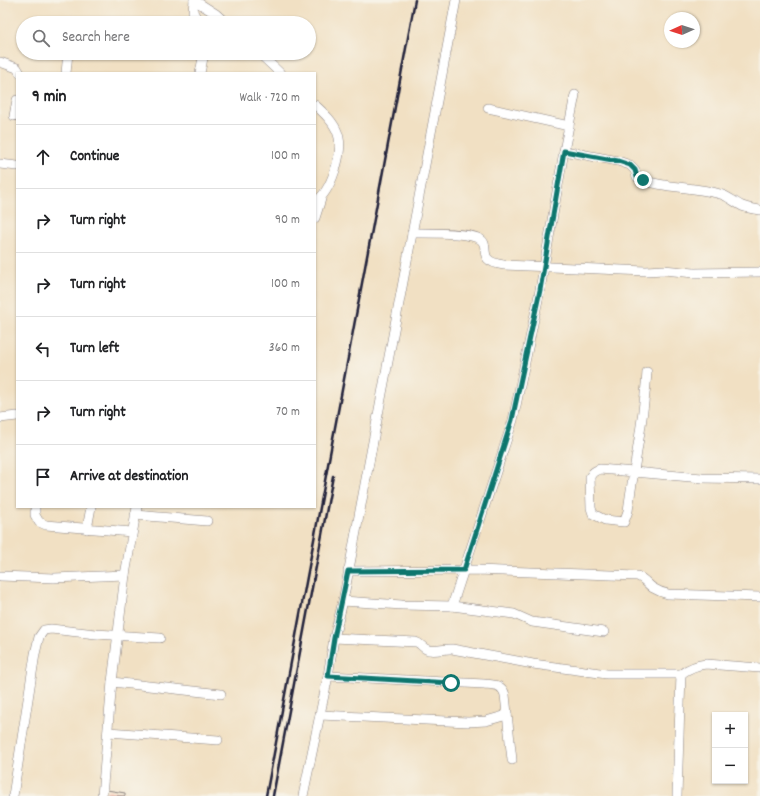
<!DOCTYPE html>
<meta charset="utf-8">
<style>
body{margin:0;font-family:Dekko,sans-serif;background:#f2f2f2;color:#202124}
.controls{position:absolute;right:12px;bottom:12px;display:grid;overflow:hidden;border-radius:0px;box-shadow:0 1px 3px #0004}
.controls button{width:36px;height:36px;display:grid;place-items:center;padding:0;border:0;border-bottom:1px solid #e0e0e0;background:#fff;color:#202124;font:20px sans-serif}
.compass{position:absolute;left:664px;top:12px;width:36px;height:36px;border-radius:50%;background:#fff;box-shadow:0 1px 3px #0004;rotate:267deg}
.stop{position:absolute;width:12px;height:12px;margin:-9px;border:3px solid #0f766e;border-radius:50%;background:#fff}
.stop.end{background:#0f766e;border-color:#fff;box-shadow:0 1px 4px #0008}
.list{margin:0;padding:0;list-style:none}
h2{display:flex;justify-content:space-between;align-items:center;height:52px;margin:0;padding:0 16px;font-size:17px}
h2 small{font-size:13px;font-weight:400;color:#757577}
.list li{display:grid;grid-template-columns:26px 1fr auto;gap:12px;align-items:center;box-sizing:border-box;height:64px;padding:0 16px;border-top:1px solid #e0e0e0}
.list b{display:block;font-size:15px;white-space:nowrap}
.list em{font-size:13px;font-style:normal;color:#757577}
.icon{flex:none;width:22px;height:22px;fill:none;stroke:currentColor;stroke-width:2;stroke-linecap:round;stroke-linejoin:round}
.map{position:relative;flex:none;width:760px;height:796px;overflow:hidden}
.search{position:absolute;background:#fff;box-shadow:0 1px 3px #0004;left:16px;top:16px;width:300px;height:44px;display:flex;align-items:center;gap:10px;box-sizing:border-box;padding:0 14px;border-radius:22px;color:#757577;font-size:15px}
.panel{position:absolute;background:#fff;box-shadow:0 1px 3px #0004;left:16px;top:72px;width:300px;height:436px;border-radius:0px}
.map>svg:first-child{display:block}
</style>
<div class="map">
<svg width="760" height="796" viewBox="0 0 760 796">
<rect width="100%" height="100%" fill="#f7f3e8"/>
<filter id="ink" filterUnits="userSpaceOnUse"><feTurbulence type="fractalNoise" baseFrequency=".025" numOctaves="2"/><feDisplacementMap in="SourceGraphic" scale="8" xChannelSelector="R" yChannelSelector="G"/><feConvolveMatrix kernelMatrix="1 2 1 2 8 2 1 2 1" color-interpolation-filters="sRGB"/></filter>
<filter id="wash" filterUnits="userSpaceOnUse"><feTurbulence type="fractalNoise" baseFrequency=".012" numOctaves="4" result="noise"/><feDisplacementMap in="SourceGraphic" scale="16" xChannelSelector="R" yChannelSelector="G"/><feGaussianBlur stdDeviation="0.9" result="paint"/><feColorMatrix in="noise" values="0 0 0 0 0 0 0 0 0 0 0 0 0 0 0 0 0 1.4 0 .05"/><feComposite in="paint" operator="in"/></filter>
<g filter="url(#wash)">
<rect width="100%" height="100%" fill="#f1e0c3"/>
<g id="blocks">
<path fill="#f8a18f" d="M 107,790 L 125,793 L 125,796 L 106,796 Z"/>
</g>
</g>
<g filter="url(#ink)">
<use href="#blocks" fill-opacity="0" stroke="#8a817f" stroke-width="1"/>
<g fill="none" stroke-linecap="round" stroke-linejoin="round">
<g stroke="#8a817f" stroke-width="10">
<g id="minor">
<path d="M 194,0 L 216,14 L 226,23"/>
<path d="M 194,0 L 193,12 L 199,23"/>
<path d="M 259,53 L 280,73"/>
<path d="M 0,62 L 17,68 L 20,73"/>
<path d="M 66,73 L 68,53"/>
<path d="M 200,73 L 204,53"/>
<path d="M 315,105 C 324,113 334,122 338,134 C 344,152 331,192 315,202"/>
<path d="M 488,108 L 569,126"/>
<path d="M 14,116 L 17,100"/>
<path d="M 564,151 L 618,161 L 630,165 L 635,170 L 637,177 C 660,189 695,186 720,194 C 728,196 734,202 742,206 C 747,208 754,209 760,210"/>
<path d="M 0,164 L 17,166"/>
<path d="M 315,218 L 321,199"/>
<path d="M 412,233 C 427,233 468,232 480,239 C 492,246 474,261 504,265 L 646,271 L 664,270 L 694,273 L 760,272"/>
<path d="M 647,372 C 644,419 634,465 628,511 L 624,522 L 605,520 L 593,514 L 591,508 L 590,477 C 592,472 595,471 600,469 L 702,478 L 760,479"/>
<path d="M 0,418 L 17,416"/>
<path d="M 35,507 L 35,515 L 39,522 L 46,525 L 132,532"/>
<path d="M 135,515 L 207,521"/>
<path d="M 87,529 L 91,507"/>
<path d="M 348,571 L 478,570 L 637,576 C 644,578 647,584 653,588 C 658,591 663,593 668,594 L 760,597"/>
<path d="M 0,576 L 54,578 L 125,575"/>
<path d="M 343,601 L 402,605 L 452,606 L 514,614 L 532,622 L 604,632"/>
<path d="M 452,606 L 513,420 L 540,290 L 564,151 L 575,95"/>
<path d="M 334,638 L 416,642 C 420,643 422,647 426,649 C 433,653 444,648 452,649 L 533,664 L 607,674 L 681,674 C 689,668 696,665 706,664 L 760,668"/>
<path d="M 328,676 L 484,684 C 494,685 502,684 505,695 L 512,760"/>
<path d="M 112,682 L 221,694"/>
<path d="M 320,715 L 468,722 L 486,721 L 507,715"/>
<path d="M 108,732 L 218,740"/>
<path d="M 13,796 L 35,654 L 39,637 L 44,630 L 51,629 L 96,634 L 160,638"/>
<path d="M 102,796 L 112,682 L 125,575 L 137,507"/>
<path d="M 303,796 L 328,676 L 334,638 L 343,601 L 456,0"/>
<path d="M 677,796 L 681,674"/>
</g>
</g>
<use href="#minor" stroke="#fff" stroke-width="9"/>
<g stroke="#22223b" stroke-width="2.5">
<path d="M 266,796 L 415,0"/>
<path d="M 273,796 L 333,476"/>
</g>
</g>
</g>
<g fill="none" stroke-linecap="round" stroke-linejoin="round" filter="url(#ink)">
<path stroke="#0f766e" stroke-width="5" d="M 451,683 L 328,676 L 334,638 L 348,571 L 464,570 L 512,420 L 540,290 L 564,151 L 618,161 L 630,165 L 635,170 L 637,177 L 643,180"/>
</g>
</svg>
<div class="controls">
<button>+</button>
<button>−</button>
</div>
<svg class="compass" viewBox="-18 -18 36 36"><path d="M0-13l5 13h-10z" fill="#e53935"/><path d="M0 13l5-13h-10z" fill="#757577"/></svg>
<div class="stop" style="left:451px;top:683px"></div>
<div class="stop end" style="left:643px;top:180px"></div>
<div class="search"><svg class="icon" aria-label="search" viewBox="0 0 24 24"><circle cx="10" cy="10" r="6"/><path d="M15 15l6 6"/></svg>Search here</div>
<section class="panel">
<h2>9 min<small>Walk · 720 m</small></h2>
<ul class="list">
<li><svg class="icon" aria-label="ahead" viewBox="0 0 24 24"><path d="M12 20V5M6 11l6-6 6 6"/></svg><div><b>Continue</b></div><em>100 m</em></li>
<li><svg class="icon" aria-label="right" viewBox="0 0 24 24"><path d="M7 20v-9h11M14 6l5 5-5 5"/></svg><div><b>Turn right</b></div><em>90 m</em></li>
<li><svg class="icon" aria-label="right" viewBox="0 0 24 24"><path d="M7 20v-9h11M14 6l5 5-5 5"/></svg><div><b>Turn right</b></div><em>100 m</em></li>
<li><svg class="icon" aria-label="left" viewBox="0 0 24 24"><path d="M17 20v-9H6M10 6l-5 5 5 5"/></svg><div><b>Turn left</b></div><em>360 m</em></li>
<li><svg class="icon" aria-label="right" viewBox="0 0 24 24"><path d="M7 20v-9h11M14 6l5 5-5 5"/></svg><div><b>Turn right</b></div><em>70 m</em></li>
<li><svg class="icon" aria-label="arrive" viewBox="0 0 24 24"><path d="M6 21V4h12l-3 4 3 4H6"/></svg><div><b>Arrive at destination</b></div></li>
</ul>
</section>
</div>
